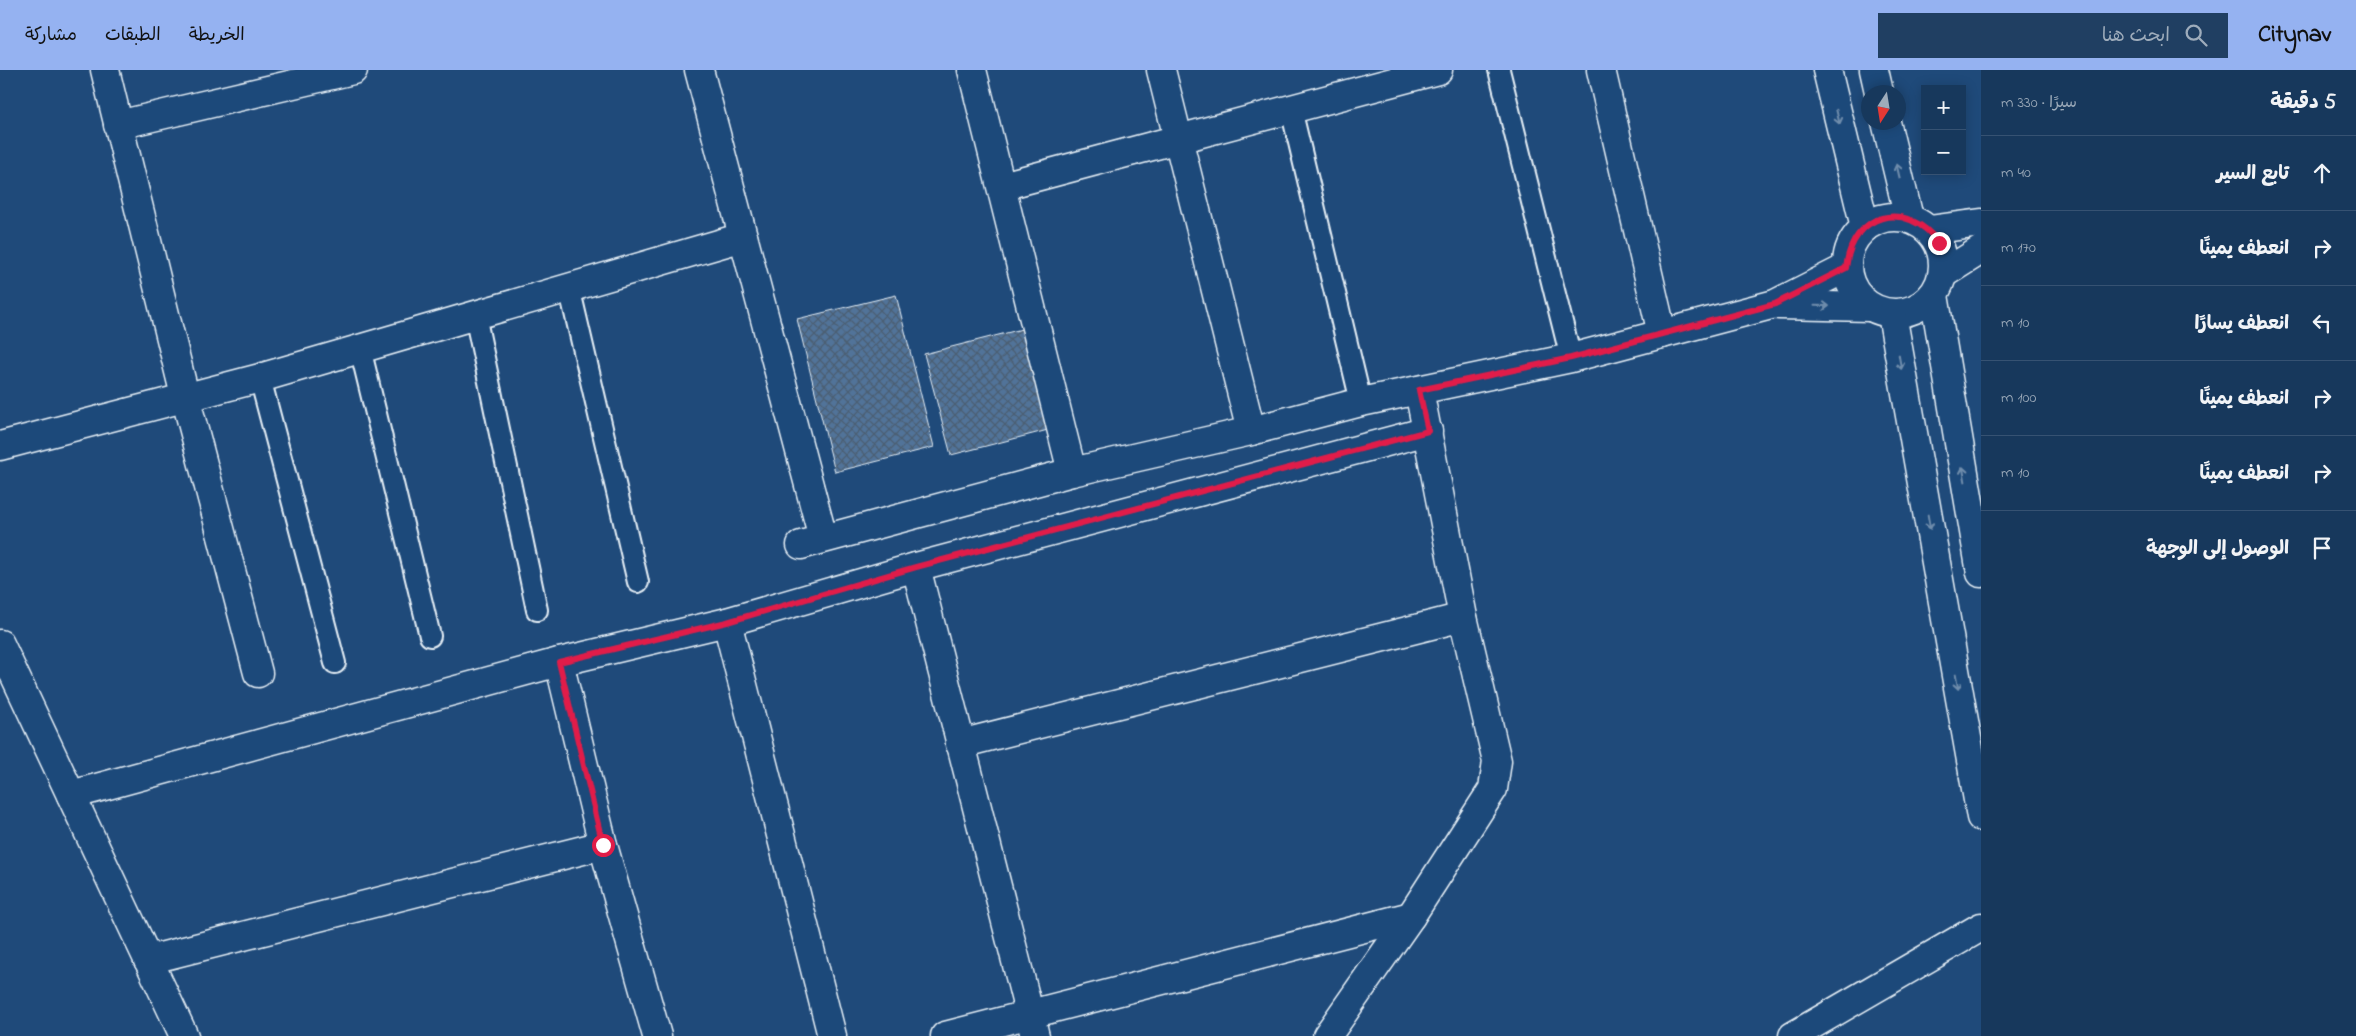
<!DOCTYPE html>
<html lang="ar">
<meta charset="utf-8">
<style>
body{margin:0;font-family:"Indie Flower","Playpen Sans Arabic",sans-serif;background:#203f62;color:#f1f3f6;direction:rtl}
.controls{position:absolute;right:15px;top:15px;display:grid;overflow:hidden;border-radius:0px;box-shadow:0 2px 12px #0003}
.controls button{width:45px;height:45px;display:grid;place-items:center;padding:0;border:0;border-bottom:1px solid #365272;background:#17385c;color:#f1f3f6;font:25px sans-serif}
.compass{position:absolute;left:1861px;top:15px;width:45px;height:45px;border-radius:50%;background:#17385c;box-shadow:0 2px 12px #0003;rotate:192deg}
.stop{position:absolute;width:15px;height:15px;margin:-11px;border:4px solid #e11d48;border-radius:50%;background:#fff}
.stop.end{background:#e11d48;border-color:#fff;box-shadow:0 1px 5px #0008}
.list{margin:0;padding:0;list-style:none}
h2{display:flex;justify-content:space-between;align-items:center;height:65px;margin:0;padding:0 20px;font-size:21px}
h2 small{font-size:16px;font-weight:400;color:#9eacbb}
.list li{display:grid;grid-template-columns:32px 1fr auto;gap:15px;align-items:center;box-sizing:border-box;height:75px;padding:0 20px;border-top:1px solid #365272}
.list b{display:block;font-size:19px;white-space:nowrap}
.list em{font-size:16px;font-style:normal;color:#9eacbb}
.icon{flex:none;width:28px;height:28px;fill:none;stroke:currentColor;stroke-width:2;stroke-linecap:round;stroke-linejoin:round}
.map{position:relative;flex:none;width:1981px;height:966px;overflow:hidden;direction:ltr}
header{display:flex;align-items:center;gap:30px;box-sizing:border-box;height:70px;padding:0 25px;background:#95b2f1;color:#111}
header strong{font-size:24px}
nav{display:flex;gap:28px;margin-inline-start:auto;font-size:18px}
.search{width:350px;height:45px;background:#203f62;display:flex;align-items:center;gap:12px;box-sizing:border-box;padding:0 18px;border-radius:0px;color:#9eacbb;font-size:19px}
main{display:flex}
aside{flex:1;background:#17385c}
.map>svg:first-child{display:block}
</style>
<header>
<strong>Citynav</strong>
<div class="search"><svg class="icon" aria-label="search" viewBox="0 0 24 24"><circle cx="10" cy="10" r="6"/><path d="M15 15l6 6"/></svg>ابحث هنا</div>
<nav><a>الخريطة</a><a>الطبقات</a><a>مشاركة</a></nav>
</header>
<main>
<aside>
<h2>5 دقيقة<small>سيرًا · 330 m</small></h2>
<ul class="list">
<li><svg class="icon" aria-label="ahead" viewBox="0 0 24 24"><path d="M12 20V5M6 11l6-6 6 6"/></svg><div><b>تابع السير</b></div><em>40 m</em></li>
<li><svg class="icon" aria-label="right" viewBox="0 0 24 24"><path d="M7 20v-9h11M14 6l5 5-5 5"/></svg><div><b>انعطف يمينًا</b></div><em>170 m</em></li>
<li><svg class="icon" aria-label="left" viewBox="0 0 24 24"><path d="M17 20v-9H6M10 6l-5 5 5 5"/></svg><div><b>انعطف يسارًا</b></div><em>10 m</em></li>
<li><svg class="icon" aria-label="right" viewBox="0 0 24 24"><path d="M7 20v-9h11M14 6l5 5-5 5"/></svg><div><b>انعطف يمينًا</b></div><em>100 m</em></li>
<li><svg class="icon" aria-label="right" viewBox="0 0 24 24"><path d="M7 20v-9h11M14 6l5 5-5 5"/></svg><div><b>انعطف يمينًا</b></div><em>10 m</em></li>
<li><svg class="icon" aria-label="arrive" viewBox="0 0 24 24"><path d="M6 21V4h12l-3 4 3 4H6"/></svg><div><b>الوصول إلى الوجهة</b></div></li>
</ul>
</aside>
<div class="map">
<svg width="1981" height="966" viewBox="0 0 1981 966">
<defs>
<pattern id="building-cross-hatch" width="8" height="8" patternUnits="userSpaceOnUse" patternTransform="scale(1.25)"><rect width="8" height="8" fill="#517399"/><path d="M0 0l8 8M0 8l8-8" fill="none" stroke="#4c5e72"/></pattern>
</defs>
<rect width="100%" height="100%" fill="#1f4a7a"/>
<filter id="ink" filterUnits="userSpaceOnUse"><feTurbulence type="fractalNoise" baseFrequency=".02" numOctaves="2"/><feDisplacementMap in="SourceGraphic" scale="10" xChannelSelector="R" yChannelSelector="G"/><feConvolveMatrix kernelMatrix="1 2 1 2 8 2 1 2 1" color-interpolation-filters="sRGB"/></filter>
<g filter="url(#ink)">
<g fill="url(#building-cross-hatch)" stroke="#e8f1f8">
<path d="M 896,225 L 934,377 L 835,402 L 797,249 Z"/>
<path d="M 1022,259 L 1048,360 L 951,385 L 924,284 Z"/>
</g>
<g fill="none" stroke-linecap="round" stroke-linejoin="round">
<g stroke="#e8f1f8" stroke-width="24">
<g id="lane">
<path d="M 1499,0 L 1571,288"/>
<path d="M 1291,39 L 1361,332"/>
<path d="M 569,217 L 638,512"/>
<path d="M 475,245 L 537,540"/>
<path d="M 360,278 L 430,566"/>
<path d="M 260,308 L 335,593"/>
</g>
</g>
<g stroke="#e8f1f8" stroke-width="31">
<g id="street">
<path d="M 105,0 L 185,326 L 258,603"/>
<path d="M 699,0 L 823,468"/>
<path d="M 972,0 L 1072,402"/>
<path d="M 1161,0 L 1251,361"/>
<path d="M 1601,0 L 1662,264"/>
<path d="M 118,55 L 353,0"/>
<path d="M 1002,116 L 1438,0"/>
<path d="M 1779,235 L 1870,237"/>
<path d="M 0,376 L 260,308 L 743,167"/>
<path d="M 801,475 L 1072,402 L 1251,361 L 1361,332 L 1571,288 L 1775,234 L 1846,198"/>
<path d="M 916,497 L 1035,966"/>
<path d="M 727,552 L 832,966"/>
<path d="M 0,574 L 184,966"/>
<path d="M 559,592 L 603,775 L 657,966"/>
<path d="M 960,674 L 1463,547"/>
<path d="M 71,725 L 559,592 L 727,552 L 916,497 L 1428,361"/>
<path d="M 148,890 L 603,775"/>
<path d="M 945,966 L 1411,846"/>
<path d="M 1327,966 L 1411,846 L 1493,719 L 1497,691 L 1463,547 L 1419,320"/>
<path d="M 1793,966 L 1981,857"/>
</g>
</g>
<g stroke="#e8f1f8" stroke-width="31">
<g id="secondary">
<path d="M 1827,0 L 1865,157"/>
<path d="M 1874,0 L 1879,22"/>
<path d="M 1886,52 L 1909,148"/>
<circle cx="1895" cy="195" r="48"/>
<path d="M 1929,160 L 1981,153"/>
<path d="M 1943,204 L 1981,180"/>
<path d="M 1934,225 L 1981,503"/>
<path d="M 1892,244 L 1981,747"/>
</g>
</g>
<use href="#lane" stroke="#1f4a7a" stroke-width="20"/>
<use href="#street" stroke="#1f4a7a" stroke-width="28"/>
<use href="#secondary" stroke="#1f4a7a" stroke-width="28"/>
</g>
<defs><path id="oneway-shaft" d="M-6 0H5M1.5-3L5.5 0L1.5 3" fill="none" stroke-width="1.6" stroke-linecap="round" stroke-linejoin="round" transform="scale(1.25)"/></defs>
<g stroke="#6f8dac">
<use href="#oneway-shaft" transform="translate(1838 47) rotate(77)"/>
<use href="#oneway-shaft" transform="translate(1898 101) rotate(-103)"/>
<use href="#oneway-shaft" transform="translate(1822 236) rotate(1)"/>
<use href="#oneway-shaft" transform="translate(1900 292) rotate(80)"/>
<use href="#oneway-shaft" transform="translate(1964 404) rotate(-100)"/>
<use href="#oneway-shaft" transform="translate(1929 452) rotate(80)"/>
<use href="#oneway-shaft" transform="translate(1957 612) rotate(80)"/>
</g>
</g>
<g fill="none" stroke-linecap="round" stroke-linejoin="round" filter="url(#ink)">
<path stroke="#e11d48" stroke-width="6" d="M 603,775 L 559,592 L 727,552 L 916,497 L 1428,361 L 1419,320 L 1571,288 L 1775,234 L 1846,198 C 1852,143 1905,128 1939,173"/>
</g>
</svg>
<div class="controls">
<button>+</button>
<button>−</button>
</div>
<svg class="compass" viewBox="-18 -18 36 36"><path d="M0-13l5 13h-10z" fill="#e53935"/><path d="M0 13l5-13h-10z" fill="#9eacbb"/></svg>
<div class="stop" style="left:603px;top:775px"></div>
<div class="stop end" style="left:1939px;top:173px"></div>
</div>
</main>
